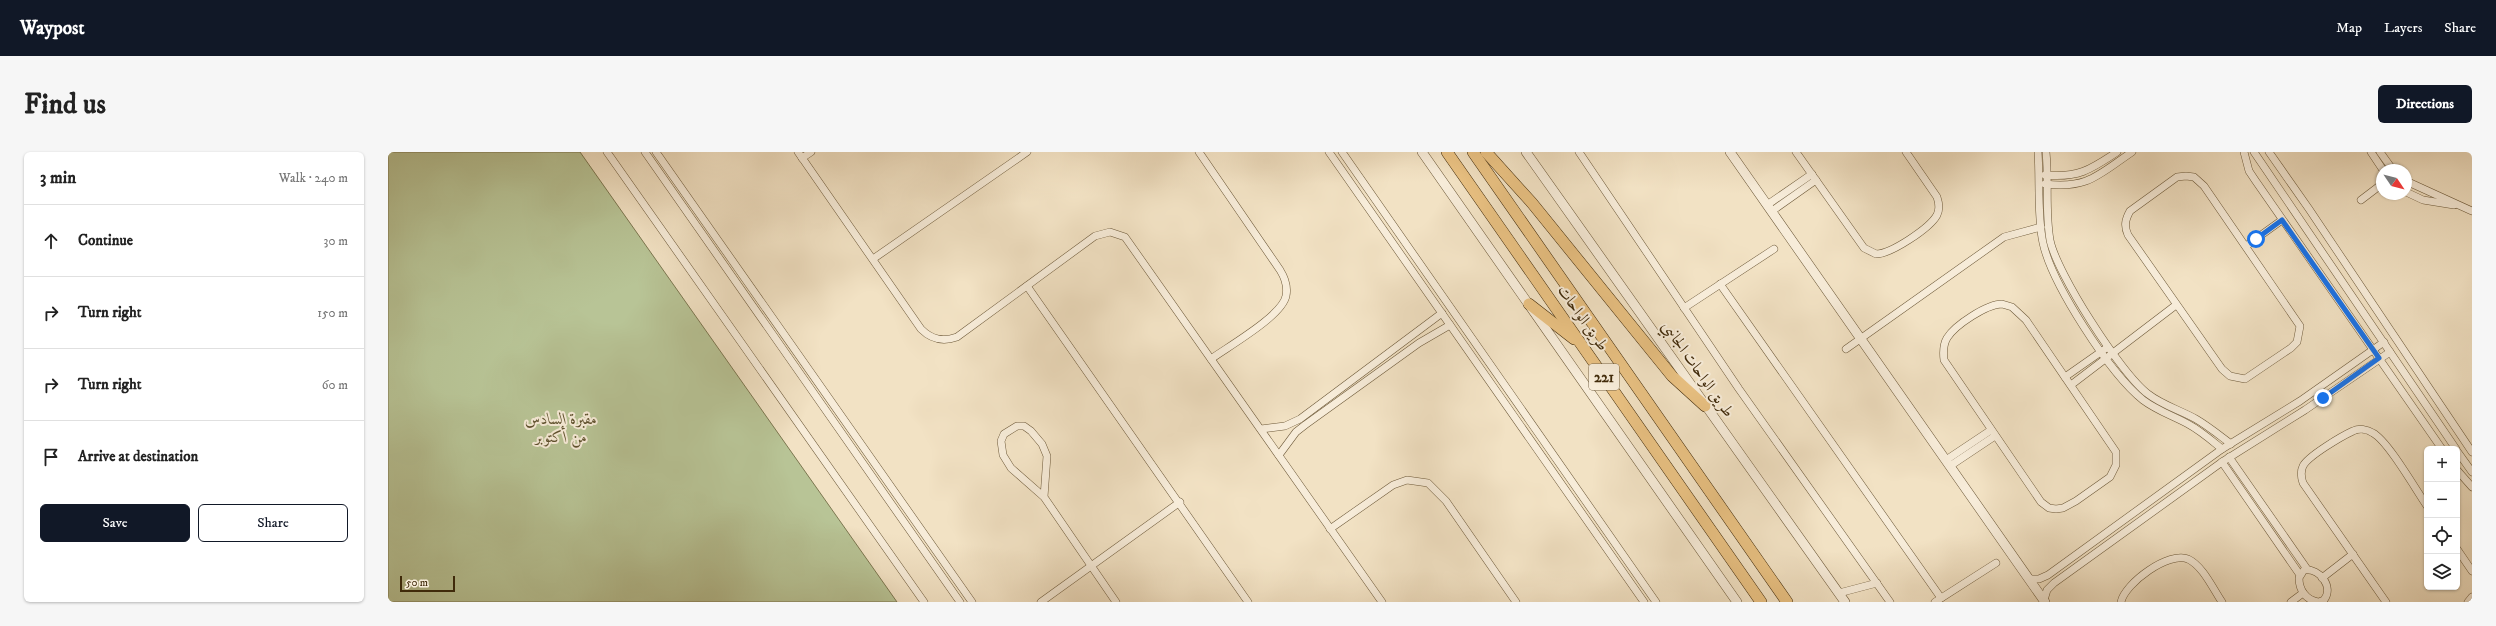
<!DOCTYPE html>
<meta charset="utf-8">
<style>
body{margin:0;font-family:"IM FELL DW Pica",Amiri,serif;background:#f6f6f6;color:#222}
.controls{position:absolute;right:12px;bottom:12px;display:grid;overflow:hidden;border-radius:6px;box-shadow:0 1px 3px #0004}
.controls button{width:36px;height:36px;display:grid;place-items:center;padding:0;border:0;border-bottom:1px solid #e0e0e0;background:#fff;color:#222;font:20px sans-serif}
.compass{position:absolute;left:1988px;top:12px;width:36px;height:36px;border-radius:50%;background:#fff;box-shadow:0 1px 3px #0004;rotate:125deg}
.scale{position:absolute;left:12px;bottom:10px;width:55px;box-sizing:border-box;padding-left:4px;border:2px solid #402a0a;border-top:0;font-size:11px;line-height:14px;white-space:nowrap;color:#402a0a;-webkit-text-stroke:3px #f7ecd9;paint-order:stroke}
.stop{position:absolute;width:12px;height:12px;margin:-9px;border:3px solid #1a73e8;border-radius:50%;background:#fff}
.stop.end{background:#1a73e8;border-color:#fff;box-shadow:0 1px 4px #0008}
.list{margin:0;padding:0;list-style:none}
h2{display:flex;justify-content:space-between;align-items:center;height:52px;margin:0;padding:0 16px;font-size:17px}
h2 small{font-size:13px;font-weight:400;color:#767676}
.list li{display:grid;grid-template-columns:26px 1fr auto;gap:12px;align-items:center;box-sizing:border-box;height:72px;padding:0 16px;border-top:1px solid #e0e0e0}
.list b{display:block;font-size:15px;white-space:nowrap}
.list em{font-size:13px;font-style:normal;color:#767676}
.actions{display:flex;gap:8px;padding:12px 16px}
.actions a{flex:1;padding:9px 0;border:1px solid #111827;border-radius:6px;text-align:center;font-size:14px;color:#111827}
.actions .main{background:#111827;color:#fff}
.icon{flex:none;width:22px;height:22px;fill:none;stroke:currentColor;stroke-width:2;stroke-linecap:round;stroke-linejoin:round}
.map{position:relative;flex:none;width:2084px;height:450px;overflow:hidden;border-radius:6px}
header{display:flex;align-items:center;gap:24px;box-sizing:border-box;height:56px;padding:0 20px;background:#111827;color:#fff}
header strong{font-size:19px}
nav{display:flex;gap:22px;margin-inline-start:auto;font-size:14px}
.intro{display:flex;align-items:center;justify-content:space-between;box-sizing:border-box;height:96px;padding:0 24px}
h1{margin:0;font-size:28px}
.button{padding:10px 18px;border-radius:6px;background:#111827;color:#fff;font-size:14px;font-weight:700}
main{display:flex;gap:24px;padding:0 24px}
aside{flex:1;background:#fff;border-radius:6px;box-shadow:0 1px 3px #0004}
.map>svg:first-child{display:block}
</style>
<header>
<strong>Waypost</strong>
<nav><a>Map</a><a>Layers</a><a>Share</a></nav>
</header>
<div class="intro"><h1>Find us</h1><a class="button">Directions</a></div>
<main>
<aside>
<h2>3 min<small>Walk · 240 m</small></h2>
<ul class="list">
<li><svg class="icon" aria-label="ahead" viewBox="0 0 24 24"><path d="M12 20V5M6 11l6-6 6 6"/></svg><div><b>Continue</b></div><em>30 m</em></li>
<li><svg class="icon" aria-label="right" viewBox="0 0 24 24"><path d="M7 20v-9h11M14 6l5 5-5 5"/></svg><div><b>Turn right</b></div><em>150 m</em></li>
<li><svg class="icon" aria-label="right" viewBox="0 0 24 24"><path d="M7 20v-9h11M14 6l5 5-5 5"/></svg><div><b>Turn right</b></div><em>60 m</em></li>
<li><svg class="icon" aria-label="arrive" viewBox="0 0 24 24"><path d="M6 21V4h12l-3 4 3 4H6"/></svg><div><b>Arrive at destination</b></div></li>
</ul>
<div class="actions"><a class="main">Save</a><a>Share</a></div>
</aside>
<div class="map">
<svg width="2084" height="450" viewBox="0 0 2084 450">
<rect width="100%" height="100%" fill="#f2e2c4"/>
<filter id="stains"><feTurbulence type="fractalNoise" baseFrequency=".005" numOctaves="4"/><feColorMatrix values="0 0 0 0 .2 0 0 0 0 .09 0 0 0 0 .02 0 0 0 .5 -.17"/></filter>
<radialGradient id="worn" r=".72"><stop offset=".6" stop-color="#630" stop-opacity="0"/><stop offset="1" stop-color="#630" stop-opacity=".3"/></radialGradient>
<path fill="#b8c496" stroke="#7c7750" d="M 0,0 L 192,0 L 509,450 L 0,450 Z"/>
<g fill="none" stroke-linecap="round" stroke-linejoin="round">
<g stroke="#6c5838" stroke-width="8">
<g id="minor">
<path d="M 219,0 L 536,450"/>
<path d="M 257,0 L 572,450"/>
<path d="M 268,0 L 584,450"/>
<path d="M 410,0 L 533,177 C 544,188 555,190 569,185 L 707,84 L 722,80 L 737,85 L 994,450"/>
<path d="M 811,0 L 892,118 C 897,126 900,134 898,144 C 894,164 841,194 823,207"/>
<path d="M 941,0 L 1256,450"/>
<path d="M 954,0 L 1268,450"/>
<path d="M 1191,0 L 1351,237 L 1502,450"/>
<path d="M 1408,0 L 1476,96 L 1488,102 C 1503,102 1542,76 1549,63 C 1552,57 1551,51 1549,45 L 1518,0"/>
<path d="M 1650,0 C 1652,28 1649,64 1655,91 C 1664,132 1722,222 1755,248 C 1768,258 1785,264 1800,272 C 1813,279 1823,288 1834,297"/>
<path d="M 1658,0 C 1661,29 1657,59 1662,88 C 1668,120 1733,222 1760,242 C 1774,253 1792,258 1808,267 C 1820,274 1831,283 1843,292"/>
<path d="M 1856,0 L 1861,19 L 1867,28 L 2054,297"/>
<path d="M 1866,0 L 2068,297"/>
<path d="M 1881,0 L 1921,57 L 2084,300"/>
<path d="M 1983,0 L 1995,18"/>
<path d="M 1992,0 L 2005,18"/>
<path d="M 414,6 L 423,0"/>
<path d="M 1657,23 C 1690,26 1702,18 1729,0"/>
<path d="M 1798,24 L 1806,25 L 1816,34 L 1912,174 L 1909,190 L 1903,196 L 1857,227 L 1842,224 L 1834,217 L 1740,83 C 1736,74 1737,68 1742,59 L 1789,25 Z"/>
<path d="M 2018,29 L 2084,59"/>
<path d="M 1657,32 C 1700,37 1710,23 1744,0"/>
<path d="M 2018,40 L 2035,48 L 2066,53"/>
<path d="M 1973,48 L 1994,32"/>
<path d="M 1379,53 L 1424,22"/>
<path d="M 1384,59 L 1428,28"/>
<path d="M 1858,94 L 1894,68"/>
<path d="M 485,107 L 639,0"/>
<path d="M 1332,132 L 1553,446"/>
<path d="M 639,134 L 860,450"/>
<path d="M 1614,152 L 1624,155 L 1638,168 L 1728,300 L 1728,313 L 1722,325 L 1688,349 L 1675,356 L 1668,357 L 1661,356 L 1653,350 L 1556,208 C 1555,200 1555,193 1559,186 C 1567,173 1599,152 1614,152 Z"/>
<path d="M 1296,156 L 1386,97"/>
<path d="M 1458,197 L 1616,85 L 1653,75"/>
<path d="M 1677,225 L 1717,197"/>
<path d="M 1683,233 L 1788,153"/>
<path d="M 873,277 L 897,274 L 912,267 L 1054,161"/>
<path d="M 2069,299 L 2084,320"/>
<path d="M 891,303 L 908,280 L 917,273 L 1031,191 L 1062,173"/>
<path d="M 1841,305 L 1919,417"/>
<path d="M 1558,308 L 1603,278"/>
<path d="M 1834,310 L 1912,423"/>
<path d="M 1562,314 L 1607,284"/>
<path d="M 2069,318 L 2084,335"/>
<path d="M 656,345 L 623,316 L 615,303 L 613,289 L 616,282 L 629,274 L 636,274 L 643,279 L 654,292 L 659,304 L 656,345 L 728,450"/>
<path d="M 942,377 L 1005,333 L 1019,328 L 1040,331 L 1058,349 L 1128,450"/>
<path d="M 2069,397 L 2084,419"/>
<path d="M 1934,426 L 1965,402"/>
<path d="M 1641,427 L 1651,427 L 1660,423 L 1834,297 L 1912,249 L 1996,190"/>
<path d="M 1451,441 L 1489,431"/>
<path d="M 1656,448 L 1659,438 L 1666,431 L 1834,310 L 1917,258 L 2002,200"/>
<path d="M 653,450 L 792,350"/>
<path d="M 1547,450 L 1608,411"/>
<path d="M 1733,450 C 1737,431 1781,399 1800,407 C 1815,414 1825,437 1834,450"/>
<path d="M 1903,450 L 1915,441"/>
<path d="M 1930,450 C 1918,448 1911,438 1911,426 L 1916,418 C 1932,416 1946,435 1936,448 L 1931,450"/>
<path d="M 1998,450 L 1915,331 C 1913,325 1912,320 1915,314 C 1920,304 1954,284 1965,279 C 1971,276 1979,277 1985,281 C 2000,289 2028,338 2039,354"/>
<path d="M 2080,450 L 2084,445"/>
</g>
</g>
<g stroke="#6c5838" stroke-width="10">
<g id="tertiary">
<path d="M 1034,0 L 1349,450"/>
<path d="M 1138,0 L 1457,450"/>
<path d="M 1342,0 L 1657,450"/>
</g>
</g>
<g stroke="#402a0a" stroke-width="12">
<g id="trunk">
<path d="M 1059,0 L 1373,450"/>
<path d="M 1085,0 L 1399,450"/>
<path d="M 1098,0 L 1144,51 L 1284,224 L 1317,254"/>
<path d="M 1141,152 L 1186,187"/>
</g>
</g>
<use href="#minor" stroke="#f7ecd9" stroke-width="7"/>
<use href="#tertiary" stroke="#f7ecd9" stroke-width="9"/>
<use href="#trunk" stroke="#e9c182" stroke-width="11"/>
</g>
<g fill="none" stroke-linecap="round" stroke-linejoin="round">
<path stroke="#1a73e8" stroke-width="5" d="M 1868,87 L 1894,68 L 1991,206 L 1935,246"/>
</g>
<g text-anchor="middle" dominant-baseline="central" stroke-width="4" stroke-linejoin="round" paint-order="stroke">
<rect fill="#f7ecd9" stroke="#776448" stroke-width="1" x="1201" y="212" width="30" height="26" rx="3"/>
<g font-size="15" font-weight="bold" fill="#402a0a">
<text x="1216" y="225">221</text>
</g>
<g font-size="16" fill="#402a0a" stroke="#f7ecd9">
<text transform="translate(1195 166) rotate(55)">طريق الواحات</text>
<text transform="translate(1310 217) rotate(55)">طريق الواحات الجانبي</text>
</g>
<g font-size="16" font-style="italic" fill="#5e502d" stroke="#f7ecd9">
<text x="173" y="267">مقبرة السادس<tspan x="173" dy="18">من أكتوبر</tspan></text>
</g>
</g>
<rect width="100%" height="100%" filter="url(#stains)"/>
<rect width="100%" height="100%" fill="url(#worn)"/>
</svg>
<div class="controls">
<button>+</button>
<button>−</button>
<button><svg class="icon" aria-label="locate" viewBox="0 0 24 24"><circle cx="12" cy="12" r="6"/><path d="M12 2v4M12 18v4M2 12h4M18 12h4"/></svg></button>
<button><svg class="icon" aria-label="layers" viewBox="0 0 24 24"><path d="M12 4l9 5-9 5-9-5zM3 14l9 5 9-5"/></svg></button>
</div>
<svg class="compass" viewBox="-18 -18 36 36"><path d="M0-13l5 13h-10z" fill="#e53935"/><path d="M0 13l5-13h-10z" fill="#767676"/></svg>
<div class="scale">50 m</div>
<div class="stop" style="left:1868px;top:87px"></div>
<div class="stop end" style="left:1935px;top:246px"></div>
</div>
</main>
